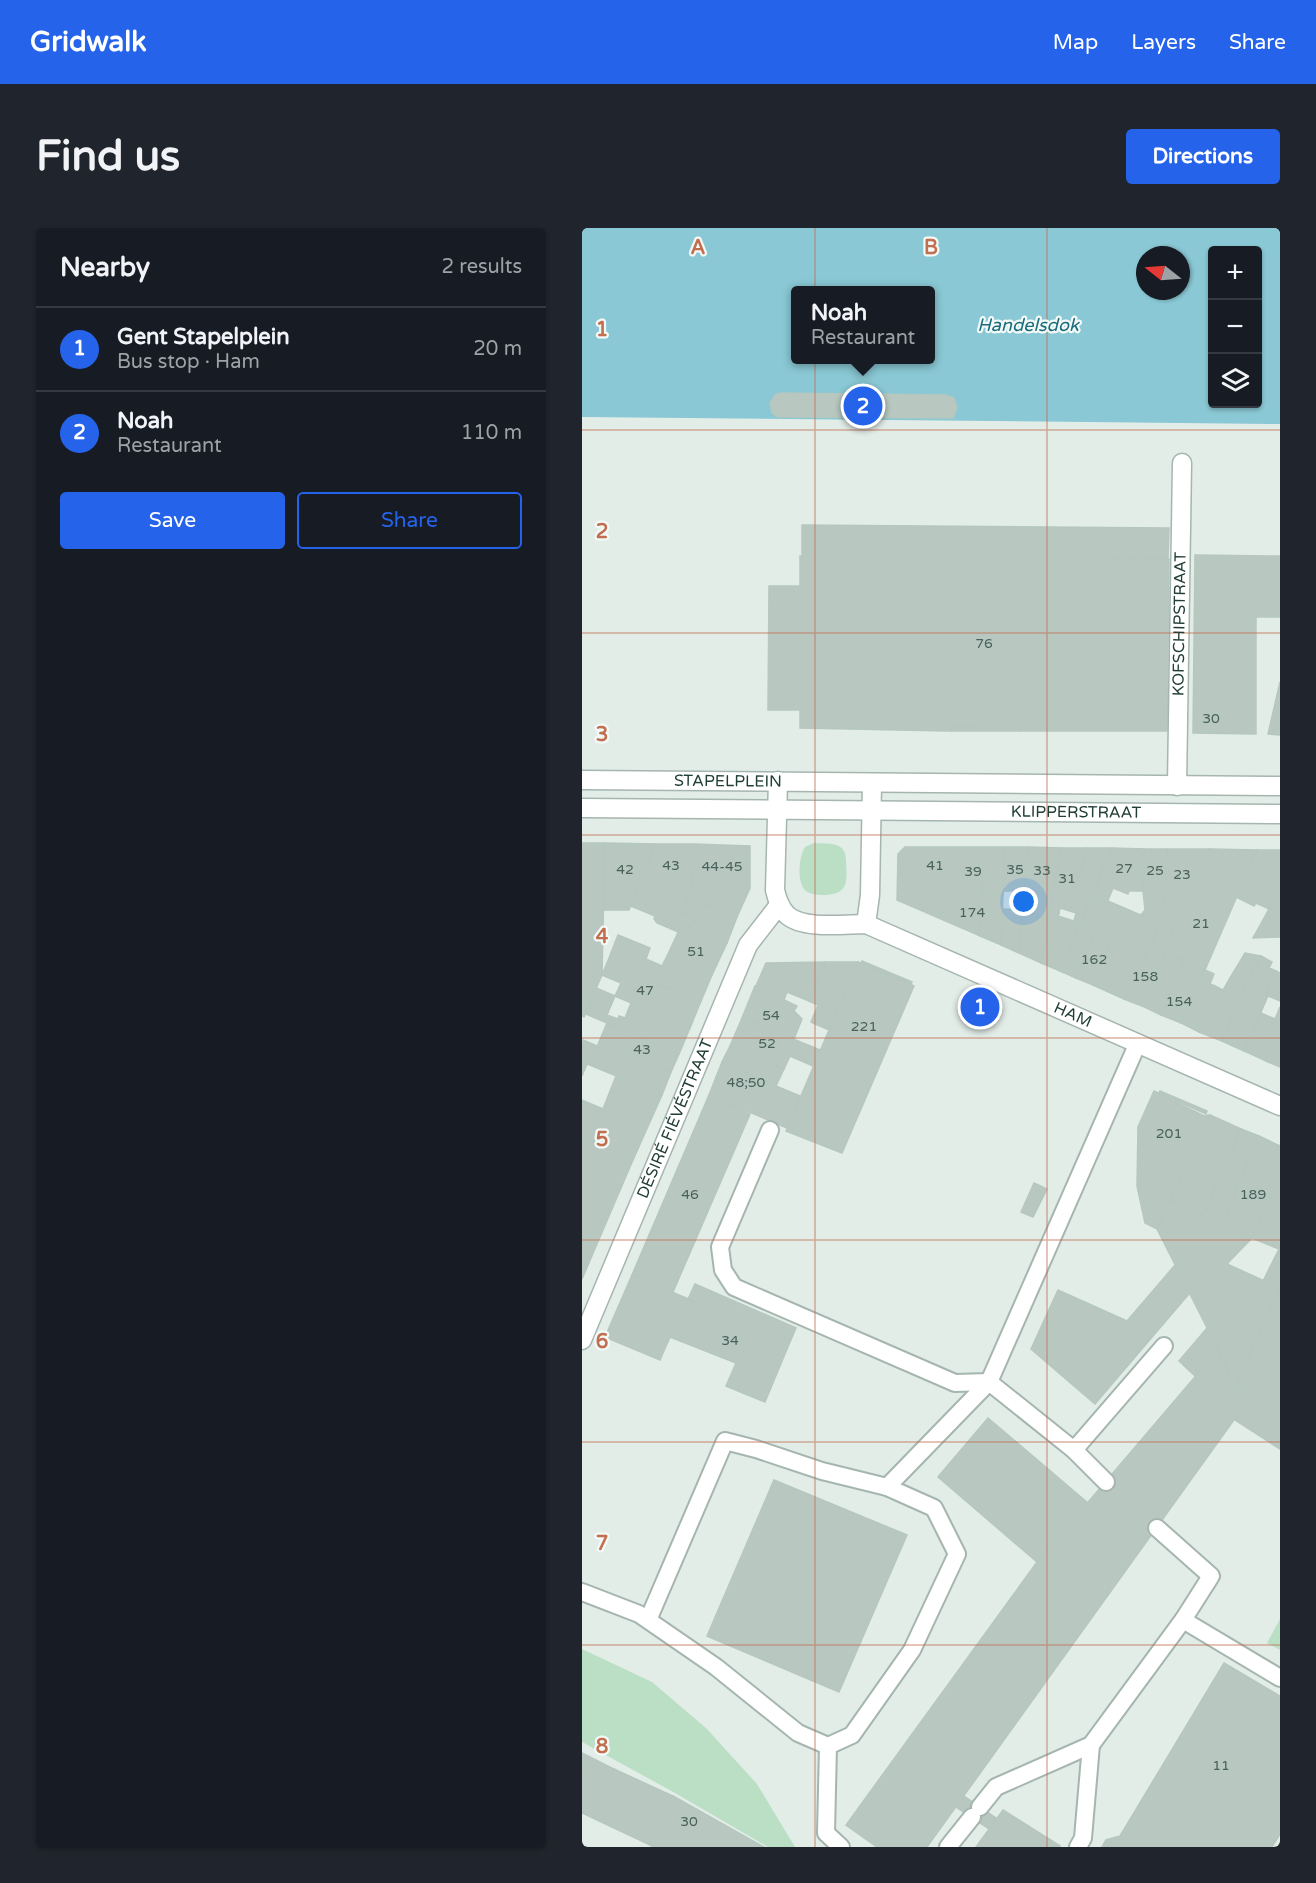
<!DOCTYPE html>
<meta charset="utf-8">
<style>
body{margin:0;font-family:"Varela Round",sans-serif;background:#20242c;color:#f1f3f6}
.controls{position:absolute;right:18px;top:18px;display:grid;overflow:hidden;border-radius:6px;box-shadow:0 2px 4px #0004}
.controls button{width:54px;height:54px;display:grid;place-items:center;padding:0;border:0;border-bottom:2px solid #363941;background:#171b24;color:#f1f3f6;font:30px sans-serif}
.compass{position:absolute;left:554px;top:18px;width:54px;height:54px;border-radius:50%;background:#171b24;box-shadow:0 2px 4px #0004;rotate:287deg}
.you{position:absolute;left:442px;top:674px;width:21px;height:21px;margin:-15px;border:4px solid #fff;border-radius:50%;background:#1a73e8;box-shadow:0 0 0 9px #1a73e833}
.badge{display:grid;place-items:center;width:39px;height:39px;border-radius:50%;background:#2563eb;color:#fff;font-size:20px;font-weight:700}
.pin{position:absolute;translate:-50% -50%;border:3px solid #fff;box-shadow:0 2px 6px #0006}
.popup{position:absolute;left:209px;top:58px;width:144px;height:78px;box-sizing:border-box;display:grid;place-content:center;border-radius:6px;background:#171b24;filter:drop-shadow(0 2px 4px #0005);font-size:20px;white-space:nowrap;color:#9ea1a6}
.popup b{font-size:22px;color:#f1f3f6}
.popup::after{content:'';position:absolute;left:50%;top:100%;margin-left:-12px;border:12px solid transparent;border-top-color:#171b24}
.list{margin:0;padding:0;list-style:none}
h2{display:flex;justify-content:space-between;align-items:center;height:78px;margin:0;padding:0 24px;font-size:26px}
h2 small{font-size:20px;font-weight:400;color:#9ea1a6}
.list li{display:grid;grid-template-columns:39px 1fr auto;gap:18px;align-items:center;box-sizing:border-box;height:84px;padding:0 24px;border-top:2px solid #363941}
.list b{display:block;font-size:22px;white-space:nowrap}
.list p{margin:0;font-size:20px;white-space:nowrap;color:#9ea1a6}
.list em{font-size:20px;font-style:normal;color:#9ea1a6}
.actions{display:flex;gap:12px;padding:18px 24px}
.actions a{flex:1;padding:14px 0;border:2px solid #2563eb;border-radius:6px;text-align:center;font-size:21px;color:#2563eb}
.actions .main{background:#2563eb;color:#fff}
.icon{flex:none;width:33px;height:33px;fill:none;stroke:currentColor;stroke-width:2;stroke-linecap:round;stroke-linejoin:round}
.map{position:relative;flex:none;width:698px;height:1619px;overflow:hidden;border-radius:6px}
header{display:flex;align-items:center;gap:36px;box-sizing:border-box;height:84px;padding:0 30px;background:#2563eb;color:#fff}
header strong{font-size:28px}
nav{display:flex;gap:33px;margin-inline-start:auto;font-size:21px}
.intro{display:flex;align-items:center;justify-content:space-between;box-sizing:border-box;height:144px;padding:0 36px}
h1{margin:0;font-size:42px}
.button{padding:15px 27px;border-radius:6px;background:#2563eb;color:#fff;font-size:21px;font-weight:700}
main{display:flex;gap:36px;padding:0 36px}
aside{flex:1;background:#171b24;border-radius:6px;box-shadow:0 2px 4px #0004}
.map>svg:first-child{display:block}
</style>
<header>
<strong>Gridwalk</strong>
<nav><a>Map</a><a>Layers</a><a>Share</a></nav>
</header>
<div class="intro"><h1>Find us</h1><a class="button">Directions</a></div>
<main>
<aside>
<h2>Nearby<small>2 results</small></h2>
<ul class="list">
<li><span class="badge">1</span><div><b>Gent Stapelplein</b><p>Bus stop · Ham</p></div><em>20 m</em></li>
<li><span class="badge">2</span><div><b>Noah</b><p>Restaurant</p></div><em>110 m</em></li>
</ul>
<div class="actions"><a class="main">Save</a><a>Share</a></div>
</aside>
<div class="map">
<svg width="698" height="1619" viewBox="0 0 698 1619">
<rect width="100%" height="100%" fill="#e3ede8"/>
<g fill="#bbdfc5">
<path d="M 232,615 C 246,616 264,613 264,632 C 264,640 266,652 262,659 C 257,669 232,669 224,663 C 214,655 217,628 223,619 Z"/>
<path d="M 698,1391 L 698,1422 L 685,1415 Z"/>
<path d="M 0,1421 L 70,1454 L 124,1500 L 175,1556 L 213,1619 L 186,1619 L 93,1565 L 0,1514 Z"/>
</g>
<path fill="#89c8d4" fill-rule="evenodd" d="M 0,0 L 698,0 L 698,196 L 0,189 ZM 630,22 L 676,22 L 676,176 L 630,176 ZM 563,27 L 599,27 L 599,63 L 563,63 ZM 214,63 L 348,63 L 348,132 L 214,132 Z"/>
<g fill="#b8c8c1" stroke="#b5c7bf" stroke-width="1.5">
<path d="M 199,165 L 364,167 L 372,170 L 375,180 L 371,190 L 196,189 L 190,185 L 188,175 L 194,166 Z"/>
<path d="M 220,297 L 587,300 L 586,331 L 220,328 Z"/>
<path d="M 613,327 L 698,328 L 698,389 L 674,389 L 674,506 L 611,505 Z"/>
<path d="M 218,328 L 587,331 L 585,503 L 438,503 L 438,500 L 370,499 L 369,503 L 365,503 L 218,500 Z"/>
<path d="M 187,358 L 218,358 L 218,482 L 186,482 Z"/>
<path d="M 698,454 L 698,507 L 686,506 Z"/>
<path d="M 370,499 L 438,500 L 438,503 L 369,503 Z"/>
<path d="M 0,615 L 23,615 L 20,747 L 10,770 L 0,770 Z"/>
<path d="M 23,615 L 74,616 L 47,682 L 22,682 Z"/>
<path d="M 74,616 L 112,616 L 111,657 L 100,684 L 54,666 Z"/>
<path d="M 112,616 L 168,618 L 168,660 L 155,689 L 106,669 L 111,657 Z"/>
<path d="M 323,619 L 381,619 L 380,700 L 315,672 L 316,626 Z"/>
<path d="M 381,619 L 402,619 L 401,667 L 380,667 Z"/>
<path d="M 402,619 L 423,619 L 421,667 L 401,667 Z"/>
<path d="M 423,619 L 447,619 L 443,663 L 421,663 Z"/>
<path d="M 447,619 L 479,620 L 467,691 L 455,690 L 455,686 L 440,685 Z"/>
<path d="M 479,620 L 505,620 L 488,683 L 478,680 L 477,685 L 468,683 Z"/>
<path d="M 505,620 L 530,620 L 498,695 L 492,693 L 494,685 L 488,683 Z"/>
<path d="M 530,620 L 562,621 L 561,663 L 547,663 L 546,666 L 531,660 L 525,675 L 510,669 Z"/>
<path d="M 562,621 L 585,621 L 583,672 L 577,695 L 559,687 L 563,682 L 561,663 Z"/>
<path d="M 585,621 L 628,621 L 583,720 L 570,714 L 583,672 Z"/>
<path d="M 628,621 L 675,622 L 623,742 L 581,724 Z"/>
<path d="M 675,622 L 698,622 L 698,661 L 687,681 L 674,675 L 672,678 L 654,669 Z"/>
<path d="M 698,661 L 698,681 L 687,681 Z"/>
<path d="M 54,666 L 114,690 L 109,700 L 100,696 L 96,704 L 75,695 L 72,691 L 73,688 L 49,678 Z"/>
<path d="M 380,667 L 401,667 L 398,708 L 380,700 Z"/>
<path d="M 401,667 L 421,667 L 419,717 L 398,708 Z"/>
<path d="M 106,669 L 155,689 L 145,715 L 109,700 L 114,690 L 100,684 Z"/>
<path d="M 510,669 L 525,675 L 526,673 L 577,695 L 565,726 L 498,697 Z"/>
<path d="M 420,681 L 440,682 L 437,725 L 419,717 Z"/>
<path d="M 687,681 L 698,681 L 698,709 L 671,710 Z"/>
<path d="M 468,683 L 477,685 L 476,688 L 498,695 L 478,743 L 459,735 Z"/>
<path d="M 440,685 L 455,686 L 455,690 L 467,691 L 459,735 L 437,725 Z"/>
<path d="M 100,696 L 145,715 L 130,747 L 85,728 Z"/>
<path d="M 498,697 L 514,704 L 494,750 L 478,743 Z"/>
<path d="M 514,704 L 530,711 L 511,757 L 494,750 Z"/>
<path d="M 36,707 L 68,720 L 64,731 L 80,738 L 85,728 L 130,747 L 119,773 L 25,735 Z"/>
<path d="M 530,711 L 565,726 L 542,771 L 511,757 Z"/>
<path d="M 570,714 L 583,720 L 581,724 L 584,725 L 560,778 L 542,771 Z"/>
<path d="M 584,725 L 602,733 L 579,787 L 560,778 Z"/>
<path d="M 663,725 L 679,728 L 664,758 L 648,750 Z"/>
<path d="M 679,728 L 690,734 L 687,740 L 694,743 L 684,767 L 664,758 Z"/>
<path d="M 280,733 L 330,754 L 329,757 L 279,736 Z"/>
<path d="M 602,733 L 623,742 L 599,795 L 579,787 Z"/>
<path d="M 243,734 L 227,773 L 205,764 L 202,772 L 174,758 L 184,735 Z"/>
<path d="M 243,734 L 276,734 L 247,802 L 229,794 L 236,777 L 227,773 Z"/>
<path d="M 276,734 L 332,758 L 260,925 L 204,903 Z"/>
<path d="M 25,735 L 119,773 L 108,800 L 33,768 L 39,755 L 20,747 Z"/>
<path d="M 623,742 L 632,746 L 628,756 L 633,758 L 629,766 L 615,759 Z"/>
<path d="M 694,743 L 698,745 L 698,773 L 684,767 Z"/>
<path d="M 648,750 L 664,758 L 640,813 L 617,804 Z"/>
<path d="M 173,758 L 215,778 L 212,783 L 220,791 L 212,811 L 160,790 Z"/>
<path d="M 633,758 L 641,762 L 617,804 L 599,795 L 615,759 L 629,766 Z"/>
<path d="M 664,758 L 686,768 L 662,823 L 640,813 Z"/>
<path d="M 14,760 L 33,768 L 25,787 L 36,791 L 37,788 L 43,790 L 49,775 L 108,800 L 97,826 L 4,786 Z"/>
<path d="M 0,770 L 10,770 L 2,789 L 0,788 Z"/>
<path d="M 698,779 L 698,802 L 684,833 L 662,823 L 679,785 L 693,791 Z"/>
<path d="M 160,790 L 238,822 L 231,838 L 208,828 L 202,841 L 148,818 Z"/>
<path d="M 25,795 L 97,826 L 89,844 L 17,814 Z"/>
<path d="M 698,802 L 698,839 L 684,833 Z"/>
<path d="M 1,812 L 15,818 L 8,837 L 0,834 Z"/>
<path d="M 17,814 L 89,844 L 80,867 L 8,837 Z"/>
<path d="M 148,818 L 202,841 L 194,858 L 140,834 Z"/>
<path d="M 0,834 L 5,836 L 0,848 Z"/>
<path d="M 140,834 L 194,858 L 187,874 L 134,849 Z"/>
<path d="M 34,848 L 80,867 L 51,932 L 0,909 L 0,872 L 21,881 Z"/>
<path d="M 134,849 L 187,874 L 194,858 L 218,868 L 205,900 L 127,867 Z"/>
<path d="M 572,863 L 622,888 L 628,887 L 575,1001 L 563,995 L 555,958 L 556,899 Z"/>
<path d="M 578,863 L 625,883 L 624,886 L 577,865 Z"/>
<path d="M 127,867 L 168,886 L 91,1064 L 50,1047 Z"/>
<path d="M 628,887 L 659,901 L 621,988 L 588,973 Z"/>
<path d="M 659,901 L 677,908 L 644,985 L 626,977 Z"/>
<path d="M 677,908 L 698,918 L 698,947 L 675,999 L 644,985 Z"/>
<path d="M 0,909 L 51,932 L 0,1051 Z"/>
<path d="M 696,917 L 698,918 L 698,948 L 670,1010 L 651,1002 L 653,997 L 657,999 Z"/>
<path d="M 698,947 L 698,1019 L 697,1021 L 670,1010 Z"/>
<path d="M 452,955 L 465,961 L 451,989 L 439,984 Z"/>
<path d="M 588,973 L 670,1010 L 645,1036 L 698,1060 L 654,1157 L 575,1001 Z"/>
<path d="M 626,977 L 675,999 L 670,1010 L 621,988 Z"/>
<path d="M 698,1019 L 698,1060 L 681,1053 Z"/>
<path d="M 593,1037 L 607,1066 L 513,1176 L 449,1121 L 476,1062 L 545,1093 Z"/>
<path d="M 50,1047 L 208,1114 L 183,1174 L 144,1158 L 154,1135 L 88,1109 L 78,1132 L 23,1109 Z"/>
<path d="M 113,1056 L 214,1100 L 208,1114 L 106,1071 Z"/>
<path d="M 698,1060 L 698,1184 L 654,1157 Z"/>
<path d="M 625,1100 L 636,1122 L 613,1148 L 597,1133 Z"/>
<path d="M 636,1122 L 662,1178 L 345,1619 L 295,1619 L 264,1597 L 455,1334 Z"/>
<path d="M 654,1157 L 698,1184 L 698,1221 L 653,1192 L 662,1178 Z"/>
<path d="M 406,1190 L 506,1275 L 455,1334 L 356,1249 Z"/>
<path d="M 192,1252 L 325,1307 L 257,1464 L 125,1408 Z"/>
<path d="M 642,1435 L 698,1468 L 698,1606 L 690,1619 L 520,1619 L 524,1612 L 538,1608 Z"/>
<path d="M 0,1525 L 32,1541 L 29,1547 L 0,1533 Z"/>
<path d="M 0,1533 L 29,1547 L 32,1541 L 91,1568 L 68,1617 L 0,1585 Z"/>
<path d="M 91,1568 L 182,1619 L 71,1619 L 68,1617 Z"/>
<path d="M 382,1568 L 414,1590 L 407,1601 L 374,1579 Z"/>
<path d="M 421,1582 L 478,1618 L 477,1619 L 394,1619 Z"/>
</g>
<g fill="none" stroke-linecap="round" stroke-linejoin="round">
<g stroke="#a5b5af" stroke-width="20">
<g id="lane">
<path d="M 188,902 L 138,1019 L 141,1042 L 152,1059 L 373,1155 L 407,1154 L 492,1222 L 582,1118"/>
<path d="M 492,1222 L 524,1254"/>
<path d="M 305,1259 L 407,1154 L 555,817"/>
<path d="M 0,1364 L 57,1386 L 134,1439 L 216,1505 L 246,1518 L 270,1507 L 330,1422 L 375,1326 L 352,1280 L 305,1259 L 240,1243 L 174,1221 L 143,1213 L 66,1392"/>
<path d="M 601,1392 L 698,1450"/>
<path d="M 246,1518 L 244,1605 L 259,1619"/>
<path d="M 398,1579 L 414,1559 L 509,1517 L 601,1392 L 629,1348 L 575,1300"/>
<path d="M 366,1619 L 390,1589"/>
<path d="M 496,1619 L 501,1610 L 509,1517"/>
</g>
</g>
<g stroke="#a5b5af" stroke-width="21">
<g id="street">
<path id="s1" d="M 0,552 L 698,558"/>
<path id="s2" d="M 196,553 L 193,662 C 195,671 198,680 205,687 C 222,702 263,696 284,696 L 698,878"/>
<path id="s3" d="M 595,558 L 600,235"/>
<path id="s4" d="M 0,580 L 698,586"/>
<path d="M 284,696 L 288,667 L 290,555"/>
<path id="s5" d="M 0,1112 L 166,717 L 197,677"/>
</g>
</g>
<use href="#lane" stroke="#fff" stroke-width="16"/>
<use href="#street" stroke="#fff" stroke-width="18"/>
</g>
<path fill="none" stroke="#c16f50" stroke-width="1.5" stroke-opacity="0.55" d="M 233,0 L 233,1619M 465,0 L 465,1619M 0,202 L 698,202M 0,405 L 698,405M 0,607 L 698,607M 0,810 L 698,810M 0,1012 L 698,1012M 0,1214 L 698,1214M 0,1417 L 698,1417"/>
<g text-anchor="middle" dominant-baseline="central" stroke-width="4.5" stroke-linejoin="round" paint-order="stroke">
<g font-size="14" fill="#48615a">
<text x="402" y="415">76</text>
<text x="629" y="490">30</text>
<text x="89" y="637">43</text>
<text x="353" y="637">41</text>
<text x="140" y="638">44-45</text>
<text x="542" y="640">27</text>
<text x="43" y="641">42</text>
<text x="433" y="641">35</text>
<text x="460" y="642">33</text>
<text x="573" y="642">25</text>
<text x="391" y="643">39</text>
<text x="600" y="646">23</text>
<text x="485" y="650">31</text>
<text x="390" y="684">174</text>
<text x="619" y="695">21</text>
<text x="114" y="723">51</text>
<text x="512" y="731">162</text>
<text x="563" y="748">158</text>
<text x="63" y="762">47</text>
<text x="597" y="773">154</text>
<text x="189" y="787">54</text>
<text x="282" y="798">221</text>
<text x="185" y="815">52</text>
<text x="60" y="821">43</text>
<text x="164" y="854">48;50</text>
<text x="587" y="905">201</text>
<text x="108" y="966">46</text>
<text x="671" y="966">189</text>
<text x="148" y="1112">34</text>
<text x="639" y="1537">11</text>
<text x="107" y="1593">30</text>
</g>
<g font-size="16" fill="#223f37" stroke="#f3f9f6">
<text stroke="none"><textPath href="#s3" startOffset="162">KOFSCHIPSTRAAT</textPath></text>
<text stroke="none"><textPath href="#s1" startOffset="146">STAPELPLEIN</textPath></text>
<text stroke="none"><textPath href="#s4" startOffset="494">KLIPPERSTRAAT</textPath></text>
<text stroke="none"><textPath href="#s2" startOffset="444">HAM</textPath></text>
<text stroke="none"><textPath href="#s5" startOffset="240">DÉSIRÉ FIÉVÉSTRAAT</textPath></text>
</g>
<g font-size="18" font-style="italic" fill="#196c7d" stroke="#f3f9f6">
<text x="446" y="97">Handelsdok</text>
</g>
</g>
<g font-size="20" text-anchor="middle" font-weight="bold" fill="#c16f50" stroke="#f3f9f6" stroke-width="4.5" stroke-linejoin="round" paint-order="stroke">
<text x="116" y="26">A</text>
<text x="349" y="26">B</text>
<text x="20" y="108">1</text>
<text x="20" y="310">2</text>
<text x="20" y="513">3</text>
<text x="20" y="715">4</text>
<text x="20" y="918">5</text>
<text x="20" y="1120">6</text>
<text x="20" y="1322">7</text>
<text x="20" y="1525">8</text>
</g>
</svg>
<div class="controls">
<button>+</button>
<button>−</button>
<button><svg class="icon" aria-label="layers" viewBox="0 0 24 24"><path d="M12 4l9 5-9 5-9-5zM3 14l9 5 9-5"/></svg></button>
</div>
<svg class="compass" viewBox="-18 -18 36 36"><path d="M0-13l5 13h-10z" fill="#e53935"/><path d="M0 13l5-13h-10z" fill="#9ea1a6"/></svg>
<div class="you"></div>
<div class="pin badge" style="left:398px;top:779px">1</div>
<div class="pin badge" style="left:281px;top:178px">2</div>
<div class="popup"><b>Noah</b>Restaurant</div>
</div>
</main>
